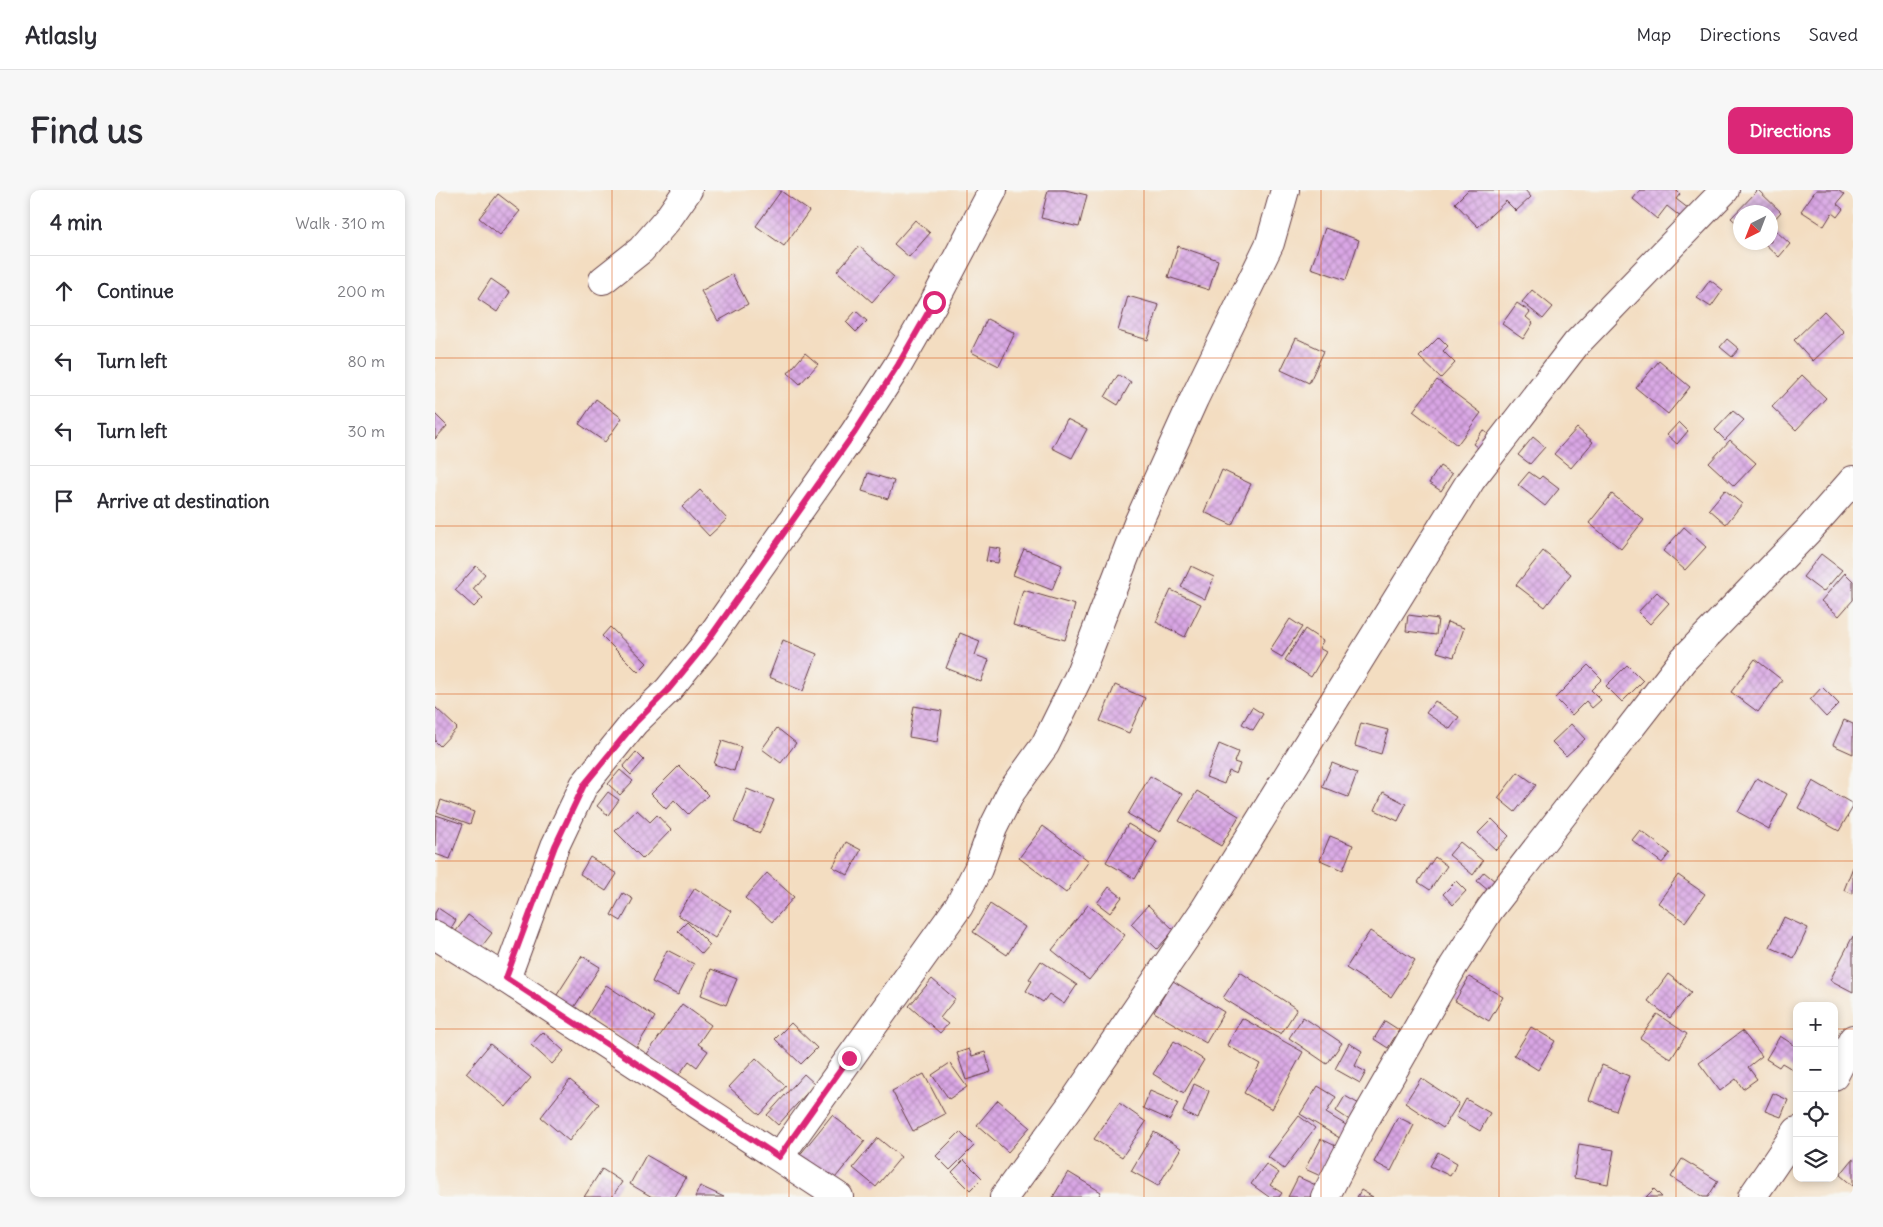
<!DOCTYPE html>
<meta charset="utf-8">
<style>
body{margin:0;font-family:Delius,sans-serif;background:#f7f7f7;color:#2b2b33}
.controls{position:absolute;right:15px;bottom:15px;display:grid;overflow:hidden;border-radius:10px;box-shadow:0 2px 8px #0003}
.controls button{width:45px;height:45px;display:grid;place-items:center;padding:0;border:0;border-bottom:1px solid #e1e1e2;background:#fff;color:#2b2b33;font:25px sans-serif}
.compass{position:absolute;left:1298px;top:15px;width:45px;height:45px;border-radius:50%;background:#fff;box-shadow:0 2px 8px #0003;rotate:222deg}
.stop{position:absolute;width:15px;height:15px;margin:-11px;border:4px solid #db2777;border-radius:50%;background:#fff}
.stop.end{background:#db2777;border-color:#fff;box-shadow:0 1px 5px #0008}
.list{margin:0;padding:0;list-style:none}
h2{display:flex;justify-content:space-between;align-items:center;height:65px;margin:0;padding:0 20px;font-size:21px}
h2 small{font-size:16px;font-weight:400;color:#7c7c81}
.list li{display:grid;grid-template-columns:32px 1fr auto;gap:15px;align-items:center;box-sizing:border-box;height:70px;padding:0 20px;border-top:1px solid #e1e1e2}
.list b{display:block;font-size:19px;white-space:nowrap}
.list em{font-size:16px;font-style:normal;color:#7c7c81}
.icon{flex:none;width:28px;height:28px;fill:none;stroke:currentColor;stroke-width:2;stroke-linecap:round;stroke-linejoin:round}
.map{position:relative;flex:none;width:1418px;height:1007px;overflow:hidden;border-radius:10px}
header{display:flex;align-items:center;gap:30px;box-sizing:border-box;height:70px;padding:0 25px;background:#fff;border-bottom:1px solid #e1e1e2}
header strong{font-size:24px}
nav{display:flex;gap:28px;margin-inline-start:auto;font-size:18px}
.intro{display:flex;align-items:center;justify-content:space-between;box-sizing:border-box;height:120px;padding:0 30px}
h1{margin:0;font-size:35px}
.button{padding:12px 22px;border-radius:10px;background:#db2777;color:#fff;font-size:18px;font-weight:700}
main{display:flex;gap:30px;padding:0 30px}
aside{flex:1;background:#fff;border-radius:10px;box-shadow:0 2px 8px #0003}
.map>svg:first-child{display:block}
</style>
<header>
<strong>Atlasly</strong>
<nav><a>Map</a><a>Directions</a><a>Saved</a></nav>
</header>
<div class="intro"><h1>Find us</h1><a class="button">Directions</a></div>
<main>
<aside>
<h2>4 min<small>Walk · 310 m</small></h2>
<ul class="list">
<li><svg class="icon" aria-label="ahead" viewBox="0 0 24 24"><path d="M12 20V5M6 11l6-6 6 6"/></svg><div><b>Continue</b></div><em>200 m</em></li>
<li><svg class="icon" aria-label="left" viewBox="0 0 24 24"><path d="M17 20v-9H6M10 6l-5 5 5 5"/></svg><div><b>Turn left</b></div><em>80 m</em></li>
<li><svg class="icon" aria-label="left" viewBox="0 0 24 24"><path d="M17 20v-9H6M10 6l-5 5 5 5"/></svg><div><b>Turn left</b></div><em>30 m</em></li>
<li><svg class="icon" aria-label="arrive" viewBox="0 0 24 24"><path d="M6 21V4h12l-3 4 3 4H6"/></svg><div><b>Arrive at destination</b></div></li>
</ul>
</aside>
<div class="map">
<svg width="1418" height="1007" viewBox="0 0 1418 1007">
<defs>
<pattern id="building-cross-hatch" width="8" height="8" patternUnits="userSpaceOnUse" patternTransform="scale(1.25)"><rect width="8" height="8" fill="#d9a6e5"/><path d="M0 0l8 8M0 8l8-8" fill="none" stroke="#b287ba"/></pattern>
</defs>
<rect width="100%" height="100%" fill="#f6f6f2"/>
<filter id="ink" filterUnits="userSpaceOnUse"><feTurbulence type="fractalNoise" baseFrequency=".02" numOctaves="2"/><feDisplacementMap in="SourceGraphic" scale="10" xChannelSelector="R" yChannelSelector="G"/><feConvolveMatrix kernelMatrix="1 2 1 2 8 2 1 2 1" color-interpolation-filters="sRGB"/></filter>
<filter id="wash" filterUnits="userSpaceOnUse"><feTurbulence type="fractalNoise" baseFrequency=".0096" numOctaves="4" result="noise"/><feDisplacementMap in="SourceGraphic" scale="20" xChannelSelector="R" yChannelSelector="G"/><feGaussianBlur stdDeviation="1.12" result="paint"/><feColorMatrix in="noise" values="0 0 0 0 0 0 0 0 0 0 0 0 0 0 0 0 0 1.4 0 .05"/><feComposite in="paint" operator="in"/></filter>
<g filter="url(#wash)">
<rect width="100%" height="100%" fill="#f3ddc1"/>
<g id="blocks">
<g fill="url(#building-cross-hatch)">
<path d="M 613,0 L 630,0 L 652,5 L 644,37 L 606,28 Z"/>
<path d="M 1033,0 L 1090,0 L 1096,7 L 1081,21 L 1071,11 L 1043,37 L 1020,13 Z"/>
<path d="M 1205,0 L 1241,0 L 1245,4 L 1241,9 L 1254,19 L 1247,28 L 1232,16 L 1222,29 L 1198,9 Z"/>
<path d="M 1323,0 L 1346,22 L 1336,33 L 1336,22 L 1306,22 L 1306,37 L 1296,28 Z"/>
<path d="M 1381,0 L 1403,0 L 1409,5 L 1402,14 L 1408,19 L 1402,27 L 1397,23 L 1389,36 L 1366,21 Z"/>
<path d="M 346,1 L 374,21 L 349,56 L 321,36 Z"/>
<path d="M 63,4 L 85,21 L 65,45 L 44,28 Z"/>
<path d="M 480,30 L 495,43 L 474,67 L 459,54 Z"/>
<path d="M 890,38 L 924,50 L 911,90 L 876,78 Z"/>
<path d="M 1340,40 L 1355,54 L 1344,67 L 1328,52 L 1336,52 L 1336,45 Z"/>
<path d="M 424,56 L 459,87 L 437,112 L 402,81 Z"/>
<path d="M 743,56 L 783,70 L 774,100 L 733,87 Z"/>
<path d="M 297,84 L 313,114 L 283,131 L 266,101 Z"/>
<path d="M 56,89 L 75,102 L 62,122 L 43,109 Z"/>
<path d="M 1275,90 L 1288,100 L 1276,117 L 1262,108 Z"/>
<path d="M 1097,100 L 1118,117 L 1108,129 L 1087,112 Z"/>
<path d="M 693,106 L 724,115 L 713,150 L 683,141 Z"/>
<path d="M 1082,113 L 1095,122 L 1091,127 L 1098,133 L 1088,149 L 1067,134 Z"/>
<path d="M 421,121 L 432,131 L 421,142 L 411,132 Z"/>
<path d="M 1389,121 L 1409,142 L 1378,171 L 1359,150 Z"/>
<path d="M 552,129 L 580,143 L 564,176 L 536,162 Z"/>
<path d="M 1004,147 L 1013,156 L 1008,161 L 1020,173 L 1006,188 L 984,167 Z"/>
<path d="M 861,148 L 889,161 L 874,193 L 846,180 Z"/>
<path d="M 1292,149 L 1304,159 L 1297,167 L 1285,157 Z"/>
<path d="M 370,163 L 383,174 L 365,194 L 353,183 Z"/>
<path d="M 1224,171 L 1255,197 L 1233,224 L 1201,198 Z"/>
<path d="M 683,185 L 696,192 L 683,215 L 670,207 Z"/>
<path d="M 1367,185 L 1391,208 L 1361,240 L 1337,217 Z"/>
<path d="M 1002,190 L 1046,223 L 1022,255 L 978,221 Z"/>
<path d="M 161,209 L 187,228 L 170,252 L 144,234 Z"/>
<path d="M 1298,221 L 1309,230 L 1290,250 L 1280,240 Z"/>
<path d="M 0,224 L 12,236 L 0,249 Z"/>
<path d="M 632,229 L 652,239 L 637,268 L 617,258 Z"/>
<path d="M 1244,232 L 1253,241 L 1242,254 L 1232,245 Z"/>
<path d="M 1142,238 L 1158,252 L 1136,278 L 1119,264 Z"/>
<path d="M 1048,240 L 1061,250 L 1051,264 L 1038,254 Z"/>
<path d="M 1098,247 L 1110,257 L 1095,274 L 1083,265 Z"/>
<path d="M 1295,250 L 1321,273 L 1299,296 L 1274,273 Z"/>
<path d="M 1005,276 L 1017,284 L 1006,301 L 994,293 Z"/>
<path d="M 787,280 L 816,294 L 797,335 L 769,322 Z"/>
<path d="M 1094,282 L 1104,289 L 1107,286 L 1124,299 L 1110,316 L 1083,295 Z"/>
<path d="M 433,283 L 459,291 L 453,309 L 427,301 Z"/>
<path d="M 265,300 L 292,329 L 274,346 L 247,317 Z"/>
<path d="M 1290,300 L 1307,314 L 1291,334 L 1274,319 Z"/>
<path d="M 1177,304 L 1209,330 L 1186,359 L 1154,333 Z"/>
<path d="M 1249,337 L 1271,357 L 1250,380 L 1228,361 Z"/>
<path d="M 554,357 L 566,359 L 563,373 L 551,371 Z"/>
<path d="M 589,359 L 627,375 L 617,400 L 578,385 Z"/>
<path d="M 1108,361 L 1136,384 L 1110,417 L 1081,395 Z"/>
<path d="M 1386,364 L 1407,380 L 1388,402 L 1368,387 Z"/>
<path d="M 41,376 L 50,384 L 38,399 L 48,408 L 39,417 L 20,400 Z"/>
<path d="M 756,376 L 779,387 L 770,409 L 746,397 Z"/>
<path d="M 1410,383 L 1418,391 L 1418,410 L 1404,426 L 1386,411 Z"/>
<path d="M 588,400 L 640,415 L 630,450 L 578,435 Z"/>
<path d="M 736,400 L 766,414 L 750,447 L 721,432 Z"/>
<path d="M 1222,402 L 1234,413 L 1215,434 L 1203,422 Z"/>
<path d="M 973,425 L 1003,429 L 1001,445 L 971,441 Z"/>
<path d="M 855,429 L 867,437 L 847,467 L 835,460 Z"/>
<path d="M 1012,432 L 1029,438 L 1019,467 L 1002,462 Z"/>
<path d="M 175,437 L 212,473 L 203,482 L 167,446 Z"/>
<path d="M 870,439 L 888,451 L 884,458 L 891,462 L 876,487 L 850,470 Z"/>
<path d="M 525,443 L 545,451 L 540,465 L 554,470 L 546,492 L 511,478 Z"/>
<path d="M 348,450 L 382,464 L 368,501 L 334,487 Z"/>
<path d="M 1320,469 L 1347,490 L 1323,522 L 1296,502 Z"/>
<path d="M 1153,475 L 1167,489 L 1156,500 L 1166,510 L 1157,518 L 1151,511 L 1137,525 L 1120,508 Z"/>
<path d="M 1192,475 L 1208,491 L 1187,512 L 1171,496 Z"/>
<path d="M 680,495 L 710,508 L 694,543 L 665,531 Z"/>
<path d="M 1387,497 L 1404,514 L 1391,527 L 1375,510 Z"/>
<path d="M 1000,511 L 1024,527 L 1015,539 L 991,523 Z"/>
<path d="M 479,516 L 507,521 L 502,552 L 474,547 Z"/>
<path d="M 0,517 L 22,538 L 5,556 L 0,551 Z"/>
<path d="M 817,517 L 828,524 L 818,540 L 807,534 Z"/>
<path d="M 1409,530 L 1418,534 L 1418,564 L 1398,555 Z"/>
<path d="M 926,533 L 953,540 L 946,564 L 920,556 Z"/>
<path d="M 1136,534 L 1150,549 L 1131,566 L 1117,552 Z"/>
<path d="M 342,538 L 361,553 L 346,573 L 327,559 Z"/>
<path d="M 287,551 L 306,557 L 299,581 L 279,574 Z"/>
<path d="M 784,554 L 803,562 L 799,572 L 805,574 L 801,584 L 794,581 L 789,594 L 771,587 Z"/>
<path d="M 201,562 L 209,570 L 196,585 L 188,577 Z"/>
<path d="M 897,573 L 922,583 L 913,607 L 887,597 Z"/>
<path d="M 244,576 L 273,605 L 253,624 L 239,610 L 231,619 L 216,604 Z"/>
<path d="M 185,580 L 198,591 L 185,605 L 173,594 Z"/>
<path d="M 1083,582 L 1101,595 L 1080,622 L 1063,608 Z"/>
<path d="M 715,586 L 747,604 L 725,642 L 693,624 Z"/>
<path d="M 1322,588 L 1352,604 L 1334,639 L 1303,622 Z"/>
<path d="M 1378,591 L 1418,614 L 1418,617 L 1404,641 L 1363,618 Z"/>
<path d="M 312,599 L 339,610 L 325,643 L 299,632 Z"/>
<path d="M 762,601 L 804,626 L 786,656 L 744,631 Z"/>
<path d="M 173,602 L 184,610 L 173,625 L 162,616 Z"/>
<path d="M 948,602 L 971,614 L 963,631 L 940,620 Z"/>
<path d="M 6,610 L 39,622 L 35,634 L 2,622 Z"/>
<path d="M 202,620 L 215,632 L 222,625 L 236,640 L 208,669 L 180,641 Z"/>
<path d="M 1,625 L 28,634 L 15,669 L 0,664 Z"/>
<path d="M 1057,629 L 1074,646 L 1061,660 L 1043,643 Z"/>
<path d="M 693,634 L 722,651 L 700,689 L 671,672 Z"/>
<path d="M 608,636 L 654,671 L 631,703 L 584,668 Z"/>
<path d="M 1205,640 L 1235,663 L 1227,673 L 1197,650 Z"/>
<path d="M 895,646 L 918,655 L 908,680 L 885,670 Z"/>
<path d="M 411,652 L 426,660 L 413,685 L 398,677 Z"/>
<path d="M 1025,652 L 1048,671 L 1038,685 L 1014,665 Z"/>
<path d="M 155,667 L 182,684 L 171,701 L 145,684 Z"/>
<path d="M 1000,667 L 1012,676 L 995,700 L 983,692 Z"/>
<path d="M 1418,677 L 1418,704 L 1409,700 Z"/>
<path d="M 1049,682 L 1061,692 L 1054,701 L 1042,691 Z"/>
<path d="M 332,683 L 359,707 L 337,732 L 310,708 Z"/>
<path d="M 1243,685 L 1270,704 L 1250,732 L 1223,713 Z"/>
<path d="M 1021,691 L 1031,701 L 1018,715 L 1008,704 Z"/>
<path d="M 674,697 L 687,707 L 675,723 L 662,713 Z"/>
<path d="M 260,698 L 296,721 L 280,748 L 243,725 Z"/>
<path d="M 188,703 L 198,709 L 186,731 L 176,725 Z"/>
<path d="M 555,714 L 590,737 L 572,765 L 538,742 Z"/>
<path d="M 653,715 L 690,745 L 654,790 L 617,760 Z"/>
<path d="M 713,715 L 739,740 L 722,759 L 696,734 Z"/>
<path d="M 3,718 L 21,730 L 13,743 L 0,734 L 0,723 Z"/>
<path d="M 33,725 L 57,743 L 42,763 L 18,745 Z"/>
<path d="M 1349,727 L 1373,738 L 1359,768 L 1335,757 Z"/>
<path d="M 252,732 L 275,755 L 267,764 L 243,741 Z"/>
<path d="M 935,741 L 980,770 L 956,807 L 911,778 Z"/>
<path d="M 1418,746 L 1418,802 L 1395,790 Z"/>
<path d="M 232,760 L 259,774 L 243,805 L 217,792 Z"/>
<path d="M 147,766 L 165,777 L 138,819 L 120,808 Z"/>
<path d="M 606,771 L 642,795 L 629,814 L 614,804 L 608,812 L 591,801 L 597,791 L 594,789 Z"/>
<path d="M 276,779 L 302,789 L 291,815 L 266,805 Z"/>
<path d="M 805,782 L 862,819 L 846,844 L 788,808 Z"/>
<path d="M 1233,784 L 1256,802 L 1235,828 L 1213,811 Z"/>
<path d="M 1034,787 L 1068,807 L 1054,831 L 1020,811 Z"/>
<path d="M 497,789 L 520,809 L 505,828 L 513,834 L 505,843 L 474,816 Z"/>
<path d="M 738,791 L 789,822 L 771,853 L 719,822 Z"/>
<path d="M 171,795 L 220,827 L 201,858 L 152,826 Z"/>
<path d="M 247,814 L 276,835 L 263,854 L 273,861 L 262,877 L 254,871 L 243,886 L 212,864 Z"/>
<path d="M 1222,824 L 1252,844 L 1236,869 L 1205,848 Z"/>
<path d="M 868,827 L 907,853 L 892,874 L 854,848 Z"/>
<path d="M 807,828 L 868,862 L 837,919 L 809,903 L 825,874 L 792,855 Z"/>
<path d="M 950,831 L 964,840 L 953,858 L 939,849 Z"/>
<path d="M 356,833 L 382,858 L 366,874 L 340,849 Z"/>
<path d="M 1096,837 L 1120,851 L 1103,880 L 1079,865 Z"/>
<path d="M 1307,841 L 1327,866 L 1313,877 L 1322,889 L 1308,899 L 1301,889 L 1285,901 L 1264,873 Z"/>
<path d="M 108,842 L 129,861 L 117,874 L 96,855 Z"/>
<path d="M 1345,846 L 1362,857 L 1362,882 L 1347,873 L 1344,877 L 1331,869 Z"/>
<path d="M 739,851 L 769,870 L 749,903 L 718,884 Z"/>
<path d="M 914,853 L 927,861 L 920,876 L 931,882 L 925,893 L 900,879 Z"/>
<path d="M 55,854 L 96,888 L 71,917 L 31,883 Z"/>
<path d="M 534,859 L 537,866 L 550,862 L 556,882 L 531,890 L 522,863 Z"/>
<path d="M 321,868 L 351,896 L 325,925 L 294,897 Z"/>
<path d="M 515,873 L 532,897 L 514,909 L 497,885 Z"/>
<path d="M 1167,875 L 1194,886 L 1181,921 L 1154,910 Z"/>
<path d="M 369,884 L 380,894 L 343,935 L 332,925 Z"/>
<path d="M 489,884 L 510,924 L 478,941 L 457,901 Z"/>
<path d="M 986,888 L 1024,913 L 1008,938 L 970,913 Z"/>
<path d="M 135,890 L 164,914 L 134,951 L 106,927 Z"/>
<path d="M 759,894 L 774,901 L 763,929 L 748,922 Z"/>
<path d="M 883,896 L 901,907 L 891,923 L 916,938 L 908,950 L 865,924 Z"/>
<path d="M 715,901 L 743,913 L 735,930 L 708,918 Z"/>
<path d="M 1338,903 L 1353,910 L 1346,927 L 1330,921 Z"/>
<path d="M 910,906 L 926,915 L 916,931 L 901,921 Z"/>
<path d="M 1031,909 L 1055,923 L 1045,941 L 1021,927 Z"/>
<path d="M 563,910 L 595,937 L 573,962 L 542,935 Z"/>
<path d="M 684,913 L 711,932 L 687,967 L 659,949 Z"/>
<path d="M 397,925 L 430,951 L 392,998 L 359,972 Z"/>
<path d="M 864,926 L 880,938 L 849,979 L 833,967 Z"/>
<path d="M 963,927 L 979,935 L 956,981 L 939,972 Z"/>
<path d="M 525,942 L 539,956 L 515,980 L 501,966 Z"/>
<path d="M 719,942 L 746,958 L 723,996 L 696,981 Z"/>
<path d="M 443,948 L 466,967 L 441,997 L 418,978 Z"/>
<path d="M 886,949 L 905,958 L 890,988 L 870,979 Z"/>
<path d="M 1144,954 L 1179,960 L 1173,994 L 1139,988 Z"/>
<path d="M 1003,962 L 1022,973 L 1015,986 L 995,976 Z"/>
<path d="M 211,965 L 251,988 L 240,1007 L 217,1007 L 195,994 Z"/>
<path d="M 1247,969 L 1283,991 L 1273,1007 L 1268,1007 L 1236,987 Z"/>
<path d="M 1418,969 L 1418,996 L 1405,985 Z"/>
<path d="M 529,970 L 547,988 L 535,1000 L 517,982 Z"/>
<path d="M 831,974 L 844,983 L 835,995 L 847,1003 L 844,1007 L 834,1007 L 816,994 Z"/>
<path d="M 167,979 L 187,992 L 177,1007 L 149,1007 Z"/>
<path d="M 633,982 L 666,1002 L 663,1007 L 618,1007 Z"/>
<path d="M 863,987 L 883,996 L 877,1007 L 853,1007 Z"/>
<path d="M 265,996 L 289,1007 L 260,1007 Z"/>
<path d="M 1219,999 L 1227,1007 L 1211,1007 Z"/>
<path d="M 926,1000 L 938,1007 L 922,1007 Z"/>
</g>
</g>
</g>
<g filter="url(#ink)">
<use href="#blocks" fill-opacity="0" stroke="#633c42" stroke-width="1"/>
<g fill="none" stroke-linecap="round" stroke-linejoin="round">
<g stroke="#633c42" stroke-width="30">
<g id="street">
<path d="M 168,90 L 206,60 L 232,30 L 253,0"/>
<path d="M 0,745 L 71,789 L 404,1007"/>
<path d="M 71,789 L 120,656 L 149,595 L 199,533 L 233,500 L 269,456 L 419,243 L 463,175 L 499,112 L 558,0"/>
<path d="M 1399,886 L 1418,849"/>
<path d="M 344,967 L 524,716 L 543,679 L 558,638 L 576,602 L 610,555 L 643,488 L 703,333 L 759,209 L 835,53 L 850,0"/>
<path d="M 569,1007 L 639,911 L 770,719 L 1036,290 L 1141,154 L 1290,0"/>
<path d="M 890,1007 L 927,935 L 1019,775 L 1055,719 L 1248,470 L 1372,342 L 1418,290"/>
<path d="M 1317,1007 L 1362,941"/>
</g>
</g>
<use href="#street" stroke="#fff" stroke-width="28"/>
</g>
</g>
<g fill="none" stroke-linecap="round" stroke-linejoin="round" filter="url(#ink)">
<path stroke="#db2777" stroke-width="6" d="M 414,868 L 344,967 L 71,788 L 120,656 L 149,595 L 200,533 L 233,500 L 269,456 L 420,242 L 463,175 L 499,112"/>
</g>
<path fill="none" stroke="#d8530f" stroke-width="1" stroke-opacity="0.55" d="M 177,0 L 177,1007M 354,0 L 354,1007M 532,0 L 532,1007M 709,0 L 709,1007M 886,0 L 886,1007M 1064,0 L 1064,1007M 1241,0 L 1241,1007M 0,168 L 1418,168M 0,336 L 1418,336M 0,504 L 1418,504M 0,671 L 1418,671M 0,839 L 1362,839M 1399,839 L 1418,839"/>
</svg>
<div class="controls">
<button>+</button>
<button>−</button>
<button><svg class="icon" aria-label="locate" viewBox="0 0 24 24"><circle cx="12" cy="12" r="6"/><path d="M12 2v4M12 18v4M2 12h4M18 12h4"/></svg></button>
<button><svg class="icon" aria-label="layers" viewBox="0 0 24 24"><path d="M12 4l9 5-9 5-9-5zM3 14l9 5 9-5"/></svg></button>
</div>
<svg class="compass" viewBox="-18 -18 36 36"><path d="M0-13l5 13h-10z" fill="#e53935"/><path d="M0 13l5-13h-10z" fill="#7c7c81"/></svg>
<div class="stop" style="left:499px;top:112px"></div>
<div class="stop end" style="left:414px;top:868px"></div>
</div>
</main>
